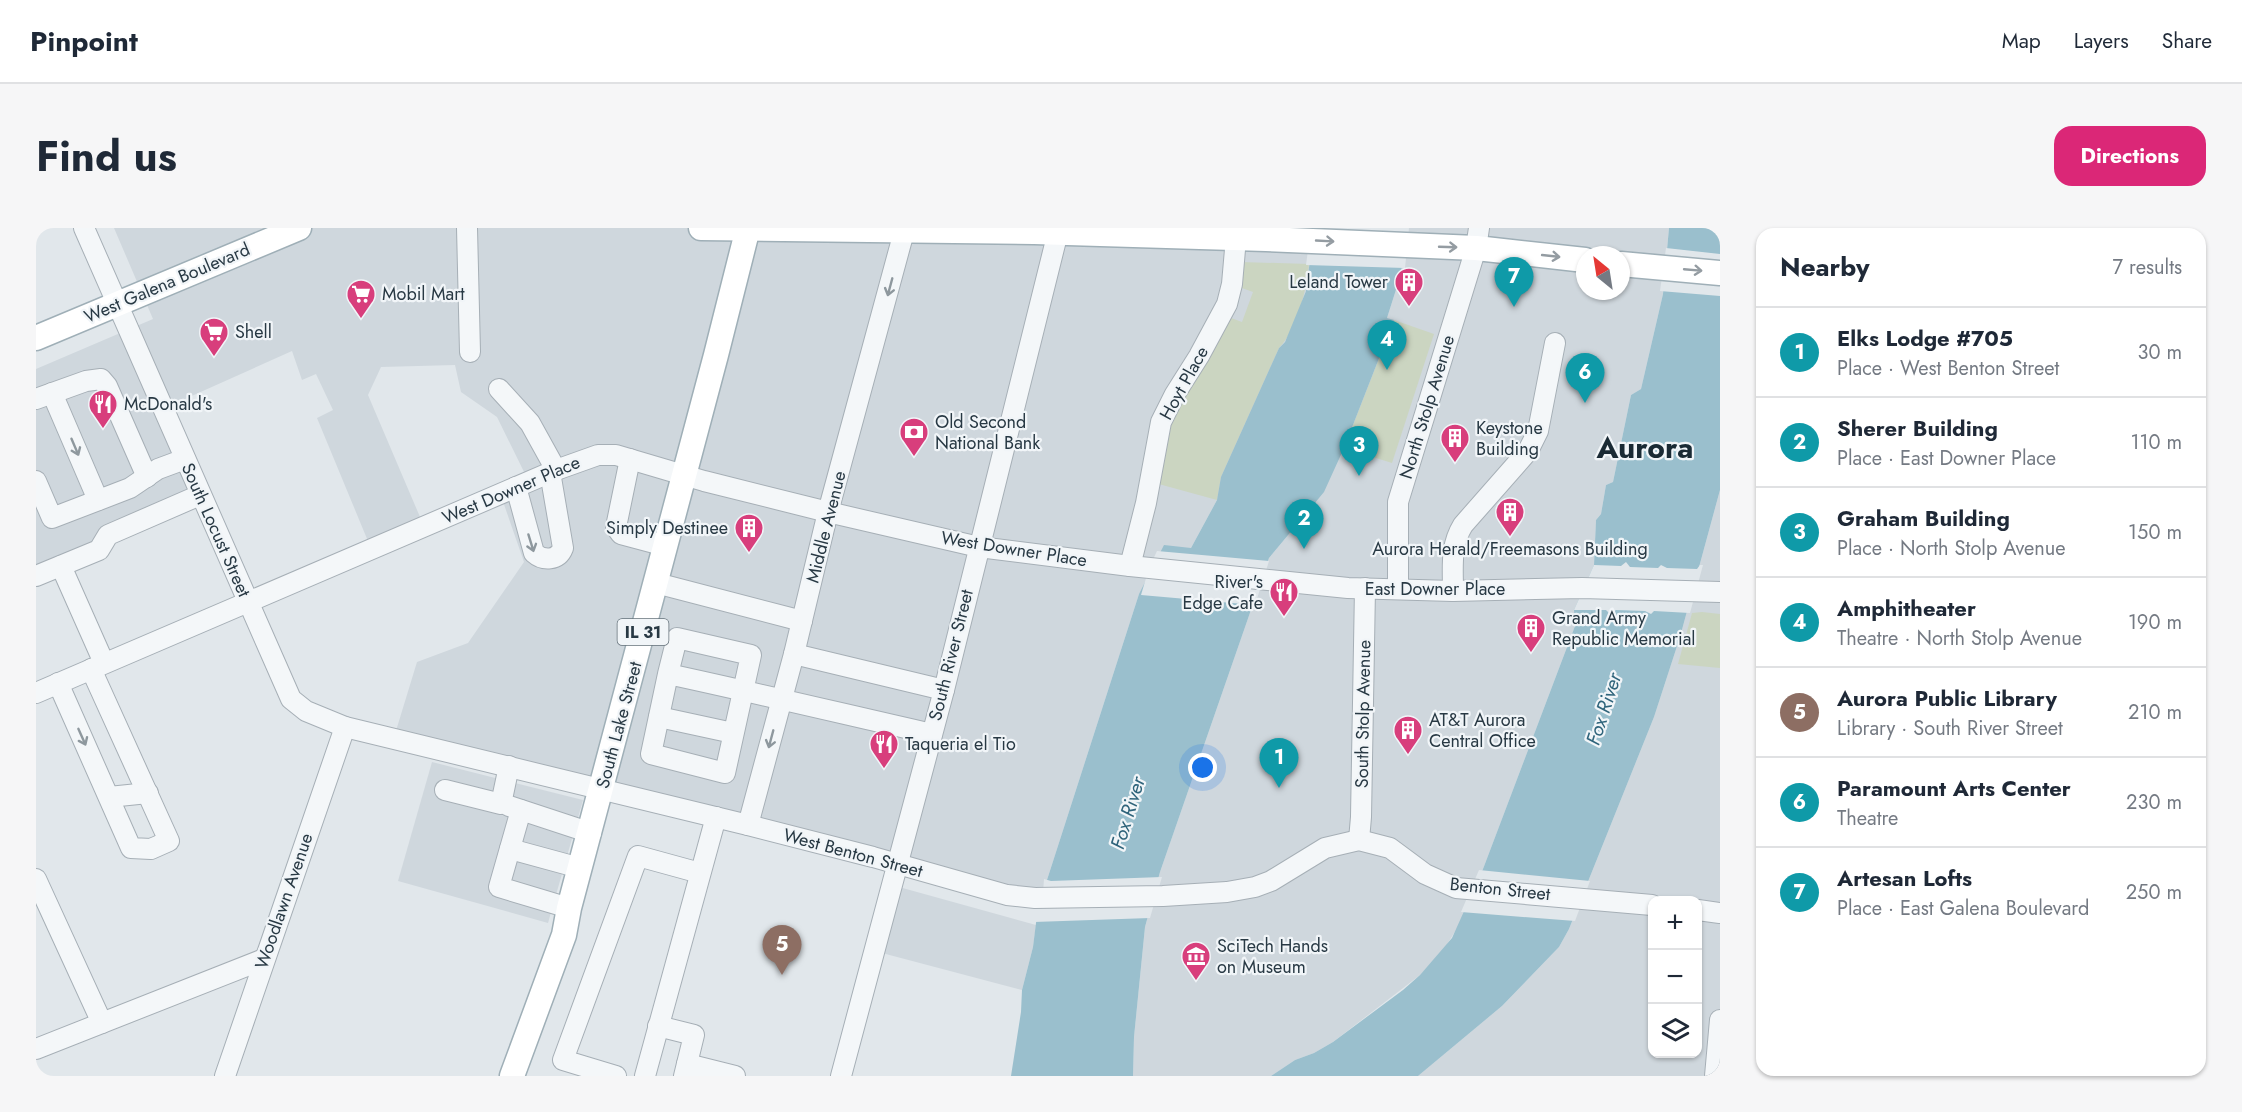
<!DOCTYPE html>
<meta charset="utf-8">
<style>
body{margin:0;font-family:Jost,sans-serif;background:#f6f6f7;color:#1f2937}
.controls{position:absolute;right:18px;bottom:18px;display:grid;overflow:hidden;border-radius:12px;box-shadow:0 2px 4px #0004}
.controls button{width:54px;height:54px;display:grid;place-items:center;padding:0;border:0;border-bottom:2px solid #e0e1e3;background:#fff;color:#1f2937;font:30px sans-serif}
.compass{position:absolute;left:1540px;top:18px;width:54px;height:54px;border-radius:50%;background:#fff;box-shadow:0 2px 4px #0004;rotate:330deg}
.you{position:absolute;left:1167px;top:540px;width:21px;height:21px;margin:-15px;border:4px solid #fff;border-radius:50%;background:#1a73e8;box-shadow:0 0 0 9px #1a73e833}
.badge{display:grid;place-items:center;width:39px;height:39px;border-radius:50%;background:#db2777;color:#fff;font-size:20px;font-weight:700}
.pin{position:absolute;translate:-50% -50px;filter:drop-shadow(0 2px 3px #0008)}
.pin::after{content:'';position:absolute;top:32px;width:21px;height:18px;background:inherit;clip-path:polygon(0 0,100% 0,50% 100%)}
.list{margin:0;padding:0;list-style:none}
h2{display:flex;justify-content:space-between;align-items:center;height:78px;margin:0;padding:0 24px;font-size:26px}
h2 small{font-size:20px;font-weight:400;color:#747a83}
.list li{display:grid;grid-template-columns:39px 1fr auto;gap:18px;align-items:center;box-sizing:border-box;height:90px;padding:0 24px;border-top:2px solid #e0e1e3}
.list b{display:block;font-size:22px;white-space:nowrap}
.list p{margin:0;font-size:20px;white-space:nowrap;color:#747a83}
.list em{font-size:20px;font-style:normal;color:#747a83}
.icon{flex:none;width:33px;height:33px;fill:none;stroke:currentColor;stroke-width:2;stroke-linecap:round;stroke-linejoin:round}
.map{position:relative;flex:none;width:1684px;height:848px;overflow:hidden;border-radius:18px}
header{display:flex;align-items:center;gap:36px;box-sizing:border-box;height:84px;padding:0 30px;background:#fff;border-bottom:2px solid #e0e1e3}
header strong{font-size:28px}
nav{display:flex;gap:33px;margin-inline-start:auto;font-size:21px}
.intro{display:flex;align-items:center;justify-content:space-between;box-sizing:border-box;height:144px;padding:0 36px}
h1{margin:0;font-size:42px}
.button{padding:15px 27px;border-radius:18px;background:#db2777;color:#fff;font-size:21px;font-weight:700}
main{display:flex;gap:36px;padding:0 36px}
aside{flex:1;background:#fff;border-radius:18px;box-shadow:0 2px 4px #0004}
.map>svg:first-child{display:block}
</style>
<header>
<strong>Pinpoint</strong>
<nav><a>Map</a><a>Layers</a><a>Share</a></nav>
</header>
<div class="intro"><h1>Find us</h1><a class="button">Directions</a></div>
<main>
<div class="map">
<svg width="1684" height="848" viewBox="0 0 1684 848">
<rect width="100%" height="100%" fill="#e1e7eb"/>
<g fill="#cfd7dd" fill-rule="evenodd">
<path d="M 78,0 L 1278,0 L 1270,63 L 1249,114 L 1243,120 L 1181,272 L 1155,320 L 1103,366 L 1011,652 L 1009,666 L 999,670 L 359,506 L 381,434 L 432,415 L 488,334 L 463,262 L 491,250 L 461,189 L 425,164 L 419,137 L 345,139 L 332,167 L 387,296 L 334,318 L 281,190 L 297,182 L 280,146 L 266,152 L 256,123 L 131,179 L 171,273 L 0,343 L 0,141 L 117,91 Z"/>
<path d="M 1370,0 L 1633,0 L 1627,66 L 1605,161 L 1595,167 L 1577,254 L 1570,257 L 1565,286 L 1560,292 L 1558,337 L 1538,382 L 1539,398 L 1447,641 L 1422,699 L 1408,721 L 1384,747 L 1297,814 L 1278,825 L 1259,832 L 1235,848 L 1097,848 L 1098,809 L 1109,699 L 1124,644 L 1233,330 L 1263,294 L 1308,220 L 1358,93 L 1351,90 L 1365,46 ZM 1549,27 L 1585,27 L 1585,63 L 1549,63 Z"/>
<path d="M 1684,262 L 1684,848 L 1382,848 L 1466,778 L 1523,719 L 1533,701 L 1618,489 L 1644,409 ZM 1616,672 L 1662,672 L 1662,826 L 1616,826 Z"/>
<path d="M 396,534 L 547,572 L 512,695 L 362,653 Z"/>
<path d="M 863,659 L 1000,697 L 997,719 L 986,762 L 846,725 Z"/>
</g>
<g fill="#cbd5c1">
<path d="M 1205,34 L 1273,36 C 1270,63 1262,100 1243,120 L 1185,249 L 1181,272 L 1119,255 L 1129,206 L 1139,182 L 1195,90 L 1206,94 L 1217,64 L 1203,59 Z"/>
<path d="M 1358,92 L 1398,106 L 1356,235 L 1308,220 Z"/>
<path d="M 1666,384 L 1684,386 L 1684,440 L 1642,436 L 1656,385 Z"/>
</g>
<g fill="#9abfcd">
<path d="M 1278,0 L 1370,0 L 1365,46 L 1351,90 L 1358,92 L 1308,220 L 1288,264 L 1233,330 L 1124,644 L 1109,699 L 1098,809 L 1097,848 L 975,848 L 985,784 L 986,762 L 997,719 L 1001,687 L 1009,666 L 1011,652 L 1103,366 L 1128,317 L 1155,320 L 1181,272 L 1185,249 L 1243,120 L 1249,114 L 1270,63 Z"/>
<path d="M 1633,0 L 1684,0 L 1684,262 L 1644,409 L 1618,489 L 1533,701 L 1523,719 L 1466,778 L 1382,848 L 1235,848 L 1259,832 L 1278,825 L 1297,814 L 1367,762 L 1384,747 L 1416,710 L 1447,641 L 1539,398 L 1538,382 L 1558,337 L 1560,292 L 1565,286 L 1570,257 L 1577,254 L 1595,167 L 1605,161 L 1627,66 Z"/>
</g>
<g fill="#e1e7eb">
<path d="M 1275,0 L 1373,0 L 1369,40 L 1270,37 Z"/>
<path d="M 1630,20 L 1684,26 L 1684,68 L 1624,63 Z"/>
<path d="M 1121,323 L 1233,333 L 1219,377 L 1105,367 L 1113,340 Z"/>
<path d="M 1590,334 L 1594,339 L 1622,340 L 1625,337 L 1631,340 L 1661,341 L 1664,337 L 1667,337 L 1654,385 L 1618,383 L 1615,386 L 1609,383 L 1580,382 L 1574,386 L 1570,382 L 1538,382 L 1558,337 L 1585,338 Z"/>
<path d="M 1443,642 L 1554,653 L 1539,693 L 1425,684 Z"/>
<path d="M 1126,649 L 1114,690 L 998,694 L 998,686 L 1007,665 L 1008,651 L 1015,653 Z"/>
</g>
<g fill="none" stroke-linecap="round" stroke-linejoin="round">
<g stroke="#a6afb6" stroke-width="22">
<g id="minor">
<path d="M 48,0 L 255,471 L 270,483 L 309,499 L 712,597 L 837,629 L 971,667 L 999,670 L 1127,668 L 1191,664 L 1219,659 L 1235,653 L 1289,620 L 1323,612 L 1354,620 L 1389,646 L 1420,660 L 1616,677"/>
<path d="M 431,0 L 434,124"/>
<path d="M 463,161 L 494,195 L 520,242"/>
<path d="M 16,165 L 62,272"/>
<path d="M 0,171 L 50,153 L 65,151 L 71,158 L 111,249"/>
<path d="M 594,231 L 580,299 L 585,306 L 630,318"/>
<path d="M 0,253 L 16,290 L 94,260 L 122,241 L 149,231"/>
<path d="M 480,259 L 498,325 C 507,333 522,333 527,320 L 514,244"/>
<path d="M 25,338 L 68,435"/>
<path d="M 1094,338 L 1110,275 L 1125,194 L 1139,166 L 1163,128 L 1191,76 L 1196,56 L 1200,10"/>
<path d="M 0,348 L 63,322 L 72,307 L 164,267"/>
<path d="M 620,355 L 766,393"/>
<path d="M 1362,361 L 1362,274 L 1440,20 L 1443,0"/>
<path d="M 1417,363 C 1417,338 1414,318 1427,297 L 1492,223 L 1502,203 L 1519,115"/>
<path d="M 758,426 L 908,462"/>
<path d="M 632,446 L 641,410 L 715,427 L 689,545 L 615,526 L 632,446 C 720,465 808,486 896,506"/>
<path d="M 22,455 L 95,620 L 115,621 L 133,613 L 55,441"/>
<path d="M 0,465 L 520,242 L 562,227 L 580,227 L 668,253 L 792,284 L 943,319 L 1094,338 L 1312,360 L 1417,363 L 1546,360 L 1684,364"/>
<path d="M 623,489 L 697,505"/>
<path d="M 409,562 L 465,576 L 473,538"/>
<path d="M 73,569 L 112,565"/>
<path d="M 473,578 L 555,605"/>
<path d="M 485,582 L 463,659 L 533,680"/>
<path d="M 712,597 L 758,426 L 792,284 L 869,0"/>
<path d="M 1323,612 L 1325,589 L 1329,360"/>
<path d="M 474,621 L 544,640"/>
<path d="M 0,651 L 66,795"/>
<path d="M 1662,682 L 1684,685"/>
<path d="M 622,798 L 658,807 L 648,848"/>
<path d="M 0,821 L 228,731"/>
<path d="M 651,836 L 699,848"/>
<path d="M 189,848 L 309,499"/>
<path d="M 580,848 L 527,832 L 602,628 L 664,645"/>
<path d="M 609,848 L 680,589"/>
<path d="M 805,848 L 908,462 L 1023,0"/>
<path d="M 1679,848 L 1684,792"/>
</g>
</g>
<g stroke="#9fafb7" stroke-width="27">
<g id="major">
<path d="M 665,0 L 998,4 L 1230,11 L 1440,20 L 1549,32"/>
<path d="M 1585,36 L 1684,45"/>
<path d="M 0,110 L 263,0"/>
<path d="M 476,848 L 528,707 L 533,680 L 680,127 L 712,0"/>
</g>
</g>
<use href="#minor" stroke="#f4f7f9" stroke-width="20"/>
<use href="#major" stroke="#fff" stroke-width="24"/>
</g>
<defs><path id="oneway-shaft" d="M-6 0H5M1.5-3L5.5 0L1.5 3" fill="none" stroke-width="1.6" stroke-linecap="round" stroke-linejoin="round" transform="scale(1.5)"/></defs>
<g stroke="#949ca2">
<use href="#oneway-shaft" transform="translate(1289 13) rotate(3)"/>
<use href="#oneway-shaft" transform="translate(1412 19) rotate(2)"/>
<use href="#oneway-shaft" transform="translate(1515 28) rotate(6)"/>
<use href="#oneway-shaft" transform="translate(1657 42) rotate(5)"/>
</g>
<g stroke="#8e989e">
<use href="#oneway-shaft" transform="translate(854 59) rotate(105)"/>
<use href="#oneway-shaft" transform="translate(39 219) rotate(67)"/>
<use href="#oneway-shaft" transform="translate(495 315) rotate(73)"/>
<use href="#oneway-shaft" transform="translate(46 509) rotate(66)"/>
<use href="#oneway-shaft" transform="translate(735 511) rotate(105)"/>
</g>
<defs>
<g id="building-pin" transform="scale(1.5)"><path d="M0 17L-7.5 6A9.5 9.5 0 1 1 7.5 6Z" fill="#d83e7c" stroke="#f1f5f8"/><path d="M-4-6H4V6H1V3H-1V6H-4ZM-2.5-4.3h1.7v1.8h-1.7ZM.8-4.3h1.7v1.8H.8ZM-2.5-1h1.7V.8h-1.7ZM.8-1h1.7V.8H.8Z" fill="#fff"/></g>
<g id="supermarket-pin" transform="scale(1.5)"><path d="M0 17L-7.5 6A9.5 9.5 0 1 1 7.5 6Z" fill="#d83e7c" stroke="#f1f5f8"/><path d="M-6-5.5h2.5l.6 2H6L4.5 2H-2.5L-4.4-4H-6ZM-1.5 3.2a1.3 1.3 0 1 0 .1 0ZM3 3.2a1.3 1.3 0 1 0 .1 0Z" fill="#fff"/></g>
<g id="restaurant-pin" transform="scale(1.5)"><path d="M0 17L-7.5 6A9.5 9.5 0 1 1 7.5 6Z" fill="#d83e7c" stroke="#f1f5f8"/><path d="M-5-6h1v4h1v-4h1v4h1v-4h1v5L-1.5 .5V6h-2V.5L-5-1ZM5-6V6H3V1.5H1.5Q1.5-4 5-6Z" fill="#fff"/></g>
<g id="bank-pin" transform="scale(1.5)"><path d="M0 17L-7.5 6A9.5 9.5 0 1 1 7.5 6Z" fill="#d83e7c" stroke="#f1f5f8"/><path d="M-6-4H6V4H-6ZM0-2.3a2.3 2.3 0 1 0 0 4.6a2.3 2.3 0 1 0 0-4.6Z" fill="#fff"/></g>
<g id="museum-pin" transform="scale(1.5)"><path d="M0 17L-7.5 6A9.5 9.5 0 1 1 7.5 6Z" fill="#d83e7c" stroke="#f1f5f8"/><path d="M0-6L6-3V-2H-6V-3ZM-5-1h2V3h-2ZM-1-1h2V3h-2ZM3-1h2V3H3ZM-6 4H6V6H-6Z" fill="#fff"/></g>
</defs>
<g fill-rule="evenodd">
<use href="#building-pin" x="1373" y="54"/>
<use href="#supermarket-pin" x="325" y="66"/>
<use href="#supermarket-pin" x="178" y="104"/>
<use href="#restaurant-pin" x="67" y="176"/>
<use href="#bank-pin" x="878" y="204"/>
<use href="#building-pin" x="1419" y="210"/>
<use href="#building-pin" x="1474" y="284"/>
<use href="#building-pin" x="713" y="300"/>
<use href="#restaurant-pin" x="1248" y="364"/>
<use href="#building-pin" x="1495" y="400"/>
<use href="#building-pin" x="1372" y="502"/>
<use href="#restaurant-pin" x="848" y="516"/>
<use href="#museum-pin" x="1160" y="728"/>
</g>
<g text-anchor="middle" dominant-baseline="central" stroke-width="4.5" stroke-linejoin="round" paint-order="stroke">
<rect fill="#f1f5f8" stroke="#64717a" stroke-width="1.5" x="581.5" y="391" width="51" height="26" rx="4.5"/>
<g font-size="16" font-weight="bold" fill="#283944">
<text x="607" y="404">IL 31</text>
</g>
<g font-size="18" fill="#283944" stroke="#f1f5f8" text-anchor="start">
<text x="1352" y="54" text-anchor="end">Leland Tower</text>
<text x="346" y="66">Mobil Mart</text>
<text x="199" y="104">Shell</text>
<text x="88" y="176">McDonald's</text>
<text x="899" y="194">Old Second<tspan x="899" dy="21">National Bank</tspan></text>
<text x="1440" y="200">Keystone<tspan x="1440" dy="21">Building</tspan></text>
<text x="692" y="300" text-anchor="end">Simply Destinee</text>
<text x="1474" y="321" text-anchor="middle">Aurora Herald/Freemasons Building</text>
<text x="1227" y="354" text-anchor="end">River's<tspan x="1227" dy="21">Edge Cafe</tspan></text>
<text x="1516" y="390">Grand Army<tspan x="1516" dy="21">Republic Memorial</tspan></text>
<text x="1393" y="492">AT&amp;T Aurora<tspan x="1393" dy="21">Central Office</tspan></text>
<text x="869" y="516">Taqueria el Tio</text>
<text x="1181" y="718">SciTech Hands<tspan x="1181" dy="21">on Museum</tspan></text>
</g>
<g font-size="18" fill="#283944" stroke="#f1f5f8">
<text transform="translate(131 55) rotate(-23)">West Galena Boulevard</text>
<text transform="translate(1148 155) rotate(-61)">Hoyt Place</text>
<text transform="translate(1391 179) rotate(-73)">North Stolp Avenue</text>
<text transform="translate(475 262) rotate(-23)">West Downer Place</text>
<text transform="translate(790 299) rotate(-76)">Middle Avenue</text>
<text transform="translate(180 302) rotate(66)">South Locust Street</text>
<text transform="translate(978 321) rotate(9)">West Downer Place</text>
<text x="1399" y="361">East Downer Place</text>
<text transform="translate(915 427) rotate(-76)">South River Street</text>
<text transform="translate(1327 486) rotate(-89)">South Stolp Avenue</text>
<text transform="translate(583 497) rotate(-75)">South Lake Street</text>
<text transform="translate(817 625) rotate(15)">West Benton Street</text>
<text transform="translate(1464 661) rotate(6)">Benton Street</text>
<text transform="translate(248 673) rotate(-71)">Woodlawn Avenue</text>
</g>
<g font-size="20" font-style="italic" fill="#2f647b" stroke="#f1f5f8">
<text transform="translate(1568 481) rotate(-72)">Fox River</text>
<text transform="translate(1092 585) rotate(-73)">Fox River</text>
</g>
<g font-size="30" font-weight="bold" fill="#1a2a34" stroke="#f1f5f8">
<text x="1609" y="219">Aurora</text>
</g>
</g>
</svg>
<div class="controls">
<button>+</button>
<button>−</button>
<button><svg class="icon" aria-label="layers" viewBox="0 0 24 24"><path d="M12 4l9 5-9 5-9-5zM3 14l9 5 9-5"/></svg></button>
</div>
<svg class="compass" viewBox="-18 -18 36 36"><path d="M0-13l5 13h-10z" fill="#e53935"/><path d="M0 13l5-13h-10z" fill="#747a83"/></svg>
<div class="you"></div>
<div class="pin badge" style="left:1243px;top:560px;background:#0f9aa8">1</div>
<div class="pin badge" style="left:1268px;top:321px;background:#0f9aa8">2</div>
<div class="pin badge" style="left:1323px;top:248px;background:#0f9aa8">3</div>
<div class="pin badge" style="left:1351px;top:142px;background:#0f9aa8">4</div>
<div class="pin badge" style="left:746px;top:747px;background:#8d6e63">5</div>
<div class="pin badge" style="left:1549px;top:175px;background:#0f9aa8">6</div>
<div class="pin badge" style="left:1478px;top:79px;background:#0f9aa8">7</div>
</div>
<aside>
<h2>Nearby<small>7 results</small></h2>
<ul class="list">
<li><span class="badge" style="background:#0f9aa8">1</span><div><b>Elks Lodge #705</b><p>Place · West Benton Street</p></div><em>30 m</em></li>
<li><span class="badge" style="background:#0f9aa8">2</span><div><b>Sherer Building</b><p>Place · East Downer Place</p></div><em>110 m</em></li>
<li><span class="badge" style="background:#0f9aa8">3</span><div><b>Graham Building</b><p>Place · North Stolp Avenue</p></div><em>150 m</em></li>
<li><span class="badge" style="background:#0f9aa8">4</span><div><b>Amphitheater</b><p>Theatre · North Stolp Avenue</p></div><em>190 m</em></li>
<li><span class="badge" style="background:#8d6e63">5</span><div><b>Aurora Public Library</b><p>Library · South River Street</p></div><em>210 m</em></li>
<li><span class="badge" style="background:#0f9aa8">6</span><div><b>Paramount Arts Center</b><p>Theatre</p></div><em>230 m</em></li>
<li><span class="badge" style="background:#0f9aa8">7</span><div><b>Artesan Lofts</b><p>Place · East Galena Boulevard</p></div><em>250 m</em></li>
</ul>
</aside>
</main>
